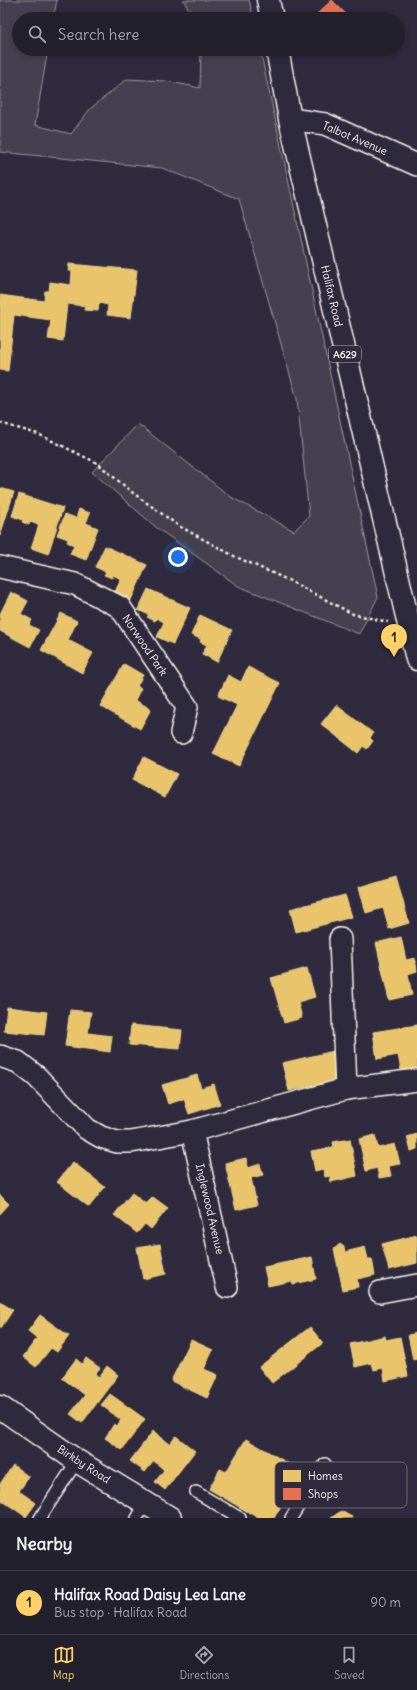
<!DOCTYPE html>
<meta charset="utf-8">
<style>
body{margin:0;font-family:Delius,sans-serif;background:#2f2d3a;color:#f1f3f6}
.you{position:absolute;left:178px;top:557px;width:14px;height:14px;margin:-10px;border:3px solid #fff;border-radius:50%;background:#1a73e8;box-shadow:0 0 0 6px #1a73e833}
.badge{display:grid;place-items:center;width:26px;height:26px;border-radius:50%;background:#ffd166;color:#111;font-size:13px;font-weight:700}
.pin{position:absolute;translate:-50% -33px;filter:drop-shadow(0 1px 2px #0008)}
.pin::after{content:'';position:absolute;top:21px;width:14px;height:12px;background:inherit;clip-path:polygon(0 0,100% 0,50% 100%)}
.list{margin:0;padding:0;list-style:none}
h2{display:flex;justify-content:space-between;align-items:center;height:52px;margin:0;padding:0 16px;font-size:17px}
h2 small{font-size:13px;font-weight:400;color:#a3a3aa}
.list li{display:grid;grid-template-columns:26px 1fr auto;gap:12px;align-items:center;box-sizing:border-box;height:64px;padding:0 16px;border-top:1px solid #403e4a}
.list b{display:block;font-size:15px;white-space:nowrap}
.list p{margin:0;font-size:13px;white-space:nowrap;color:#a3a3aa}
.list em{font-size:13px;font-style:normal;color:#a3a3aa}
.icon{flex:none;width:22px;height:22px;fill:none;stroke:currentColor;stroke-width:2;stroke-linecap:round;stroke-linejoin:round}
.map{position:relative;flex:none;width:417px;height:1518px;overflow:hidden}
.search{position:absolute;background:#23202e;box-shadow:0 2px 6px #0003;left:12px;right:12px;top:12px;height:44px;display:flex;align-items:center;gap:10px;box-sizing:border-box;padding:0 14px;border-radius:22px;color:#a3a3aa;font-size:15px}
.sheet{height:116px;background:#23202e}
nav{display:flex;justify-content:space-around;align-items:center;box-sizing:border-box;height:56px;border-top:1px solid #403e4a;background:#23202e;font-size:11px;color:#a3a3aa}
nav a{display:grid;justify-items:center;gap:2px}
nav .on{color:#ffd166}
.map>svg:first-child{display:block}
</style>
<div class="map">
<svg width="417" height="1518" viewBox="0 0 417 1518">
<rect width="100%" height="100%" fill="#2f2a3d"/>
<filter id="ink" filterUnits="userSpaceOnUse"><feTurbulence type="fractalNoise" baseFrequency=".025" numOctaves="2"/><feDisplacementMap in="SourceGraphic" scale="8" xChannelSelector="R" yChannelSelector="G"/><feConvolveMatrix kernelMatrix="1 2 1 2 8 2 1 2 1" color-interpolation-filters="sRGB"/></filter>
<g filter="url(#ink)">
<g fill="#454050" stroke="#9c989c">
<path d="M 0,0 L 57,0 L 53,19 L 19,19 L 19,49 L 48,49 L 35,125 L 71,134 L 90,109 L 127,79 L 166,81 L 200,88 L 201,49 L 260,49 L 378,597 L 359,634 L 238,586 L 157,528 L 92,472 L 138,424 L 231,497 L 294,531 L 309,516 L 297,399 L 239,199 L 162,168 L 0,152 Z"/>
<path d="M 183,0 L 249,0 L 254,19 L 195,19 Z"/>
</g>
<g fill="#e9c46a" stroke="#ecd290">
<path d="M 69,264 L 137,270 L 131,318 L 107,315 L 108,305 L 99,303 L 98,311 L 84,310 L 85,306 L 67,304 L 63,341 L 48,339 L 51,320 L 14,315 L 8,371 L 0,370 L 0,295 L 44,301 L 45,291 L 49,291 L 50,282 L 71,285 L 72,271 L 68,271 Z"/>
<path d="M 0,488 L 14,492 L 0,536 Z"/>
<path d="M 19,494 L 63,508 L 48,554 L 31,548 L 39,525 L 30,522 L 29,525 L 22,522 L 23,520 L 12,516 Z"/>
<path d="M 79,509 L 90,513 L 86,523 L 98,528 L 86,560 L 70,554 L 74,545 L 67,542 L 68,539 L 57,535 L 65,514 L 76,518 Z"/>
<path d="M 105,546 L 147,565 L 130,602 L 114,594 L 121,579 L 113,575 L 112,578 L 104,575 L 106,572 L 95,567 Z"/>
<path d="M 148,589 L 190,608 L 173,644 L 157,637 L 164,622 L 156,618 L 155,621 L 147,617 L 149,615 L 138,610 Z"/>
<path d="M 11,592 L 28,601 L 21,614 L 32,620 L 29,625 L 39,630 L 30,647 L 0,631 L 0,614 Z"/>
<path d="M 61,613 L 77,621 L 68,640 L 93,653 L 82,673 L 41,650 Z"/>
<path d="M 200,615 L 232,630 L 217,662 L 202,654 L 207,645 L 200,642 L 201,639 L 191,635 Z"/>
<path d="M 124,664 L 143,675 L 137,686 L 141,688 L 135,700 L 151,709 L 140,729 L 100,706 Z"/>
<path d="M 248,667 L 280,683 L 239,766 L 213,754 L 237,705 L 218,696 L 228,675 L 241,682 Z"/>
<path d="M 336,705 L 373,733 L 370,738 L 373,741 L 367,749 L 363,746 L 358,753 L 321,724 Z"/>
<path d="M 144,757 L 177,774 L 165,797 L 132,780 Z"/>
<path d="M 396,876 L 409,923 L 389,929 L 383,908 L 366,913 L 359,887 Z"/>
<path d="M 345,895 L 352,917 L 296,932 L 290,909 Z"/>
<path d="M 401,937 L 406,960 L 415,958 L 417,971 L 408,974 L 412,995 L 389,1000 L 376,943 Z"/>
<path d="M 307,968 L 315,997 L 298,1002 L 302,1018 L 284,1023 L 271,978 Z"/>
<path d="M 7,1007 L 47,1012 L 44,1035 L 4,1031 Z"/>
<path d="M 70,1010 L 91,1012 L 88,1033 L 112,1036 L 110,1052 L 65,1046 Z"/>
<path d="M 131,1025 L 182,1030 L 180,1049 L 129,1045 Z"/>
<path d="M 417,1025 L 417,1068 L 401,1070 L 398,1055 L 377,1059 L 373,1032 Z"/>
<path d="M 334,1051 L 340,1079 L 289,1091 L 282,1063 Z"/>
<path d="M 197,1075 L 201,1088 L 214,1084 L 220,1104 L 189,1114 L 184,1099 L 168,1104 L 162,1085 Z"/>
<path d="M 417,1134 L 417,1149 L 411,1151 L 407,1137 Z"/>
<path d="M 375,1135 L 378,1148 L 395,1144 L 400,1164 L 389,1166 L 391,1176 L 379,1178 L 377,1168 L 366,1171 L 359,1139 Z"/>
<path d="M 350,1139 L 357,1176 L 331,1182 L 330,1176 L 325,1177 L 323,1169 L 315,1171 L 311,1151 L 334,1147 L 333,1142 Z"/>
<path d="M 246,1158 L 248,1168 L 260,1164 L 263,1175 L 251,1178 L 257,1205 L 236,1210 L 225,1163 Z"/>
<path d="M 73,1162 L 105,1187 L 89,1207 L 57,1182 Z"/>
<path d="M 132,1193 L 146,1204 L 153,1197 L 168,1208 L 151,1229 L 145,1224 L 137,1233 L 114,1215 Z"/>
<path d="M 0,1195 L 9,1204 L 0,1214 Z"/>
<path d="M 417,1235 L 417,1263 L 389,1270 L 382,1244 Z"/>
<path d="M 160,1244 L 166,1274 L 143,1279 L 137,1248 Z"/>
<path d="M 340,1244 L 344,1247 L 345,1252 L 365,1247 L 368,1259 L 372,1259 L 375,1275 L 357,1279 L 358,1287 L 343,1290 L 334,1249 Z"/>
<path d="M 312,1257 L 316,1279 L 293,1284 L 292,1281 L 268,1286 L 264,1267 Z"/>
<path d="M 0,1302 L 13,1310 L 1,1328 L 0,1328 Z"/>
<path d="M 40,1315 L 69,1336 L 57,1352 L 51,1348 L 36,1367 L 23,1357 L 37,1338 L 28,1331 Z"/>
<path d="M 310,1327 L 323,1343 L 272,1383 L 259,1367 Z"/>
<path d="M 417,1333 L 417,1359 L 413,1360 L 408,1335 Z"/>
<path d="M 385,1336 L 386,1340 L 400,1337 L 408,1376 L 385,1381 L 383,1368 L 374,1370 L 372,1363 L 355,1367 L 350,1344 Z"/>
<path d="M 191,1340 L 213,1350 L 204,1369 L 218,1375 L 207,1398 L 171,1381 Z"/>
<path d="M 86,1358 L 100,1368 L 95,1374 L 99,1377 L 107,1366 L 118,1375 L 82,1423 L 70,1414 L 85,1395 L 62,1378 L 76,1359 L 82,1364 Z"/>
<path d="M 110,1394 L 145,1419 L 122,1450 L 105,1438 L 114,1424 L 117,1426 L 121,1420 L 101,1405 Z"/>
<path d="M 153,1431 L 170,1444 L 176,1436 L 195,1451 L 165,1490 L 155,1482 L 164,1470 L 154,1461 L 145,1472 L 130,1461 Z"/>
<path d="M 246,1439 L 298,1469 L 282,1499 L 284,1501 L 274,1518 L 258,1518 L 209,1489 L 220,1469 L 226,1472 Z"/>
<path d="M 13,1465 L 29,1477 L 19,1491 L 36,1503 L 26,1517 L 0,1499 L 0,1484 Z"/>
<path d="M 341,1511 L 352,1517 L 352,1518 L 331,1518 Z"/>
</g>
<path fill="#e76f51" stroke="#eb967e" d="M 332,0 L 351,19 L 321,19 L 316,15 Z"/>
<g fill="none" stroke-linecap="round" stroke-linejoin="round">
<g stroke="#f4f1e8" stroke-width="14">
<g id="lane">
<path d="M 196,1492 L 240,1518"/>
<path d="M 40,1518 L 77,1461"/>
<path d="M 137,1518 L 146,1503"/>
<path d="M 291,1518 L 325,1464"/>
</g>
</g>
<g stroke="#f4f1e8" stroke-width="24">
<g id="street">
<path d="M 290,119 L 325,124 L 417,165"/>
<path d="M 0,567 L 75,584 L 120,607 L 187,707 L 181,733"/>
<path d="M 340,939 L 346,1089"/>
<path d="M 0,1056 L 18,1062 L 36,1076 L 87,1129 L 101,1137 L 117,1142 L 131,1142 L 192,1131 L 346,1089 L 417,1080"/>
<path d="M 192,1131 L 227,1287"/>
<path d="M 380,1292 L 417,1285"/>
</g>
</g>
<g stroke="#f4f1e8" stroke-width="25">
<path id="secondary" d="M 0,1407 L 77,1461 L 170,1518"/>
</g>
<g stroke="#f4f1e8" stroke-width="25">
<g id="highway">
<path d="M 268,0 L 272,19"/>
<path d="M 277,49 L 290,119 L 417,659"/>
</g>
</g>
<path stroke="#f4f1e8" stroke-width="2.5" stroke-dasharray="3 3" stroke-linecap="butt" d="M 0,423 L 38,434 L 97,463 L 133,493 L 179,526 L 234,556 L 288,580 L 353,614 L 388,622"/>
<use href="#lane" stroke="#2f2a3d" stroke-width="11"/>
<use href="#street" stroke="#2f2a3d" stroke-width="21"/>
<use href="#secondary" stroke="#2f2a3d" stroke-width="22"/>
<use href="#highway" stroke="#2f2a3d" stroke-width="22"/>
</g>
</g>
<g text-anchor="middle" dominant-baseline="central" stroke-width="4" stroke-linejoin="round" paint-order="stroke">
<rect fill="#2f2a3d" stroke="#b9b5b5" stroke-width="1" x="329" y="346" width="32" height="16" rx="3"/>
<g font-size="10" font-weight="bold" fill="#f4f1e8">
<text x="345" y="354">A629</text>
</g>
<g font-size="11" fill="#f4f1e8" stroke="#2f2a3d">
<text transform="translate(355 138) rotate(23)">Talbot Avenue</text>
<text transform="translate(332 296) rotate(77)">Halifax Road</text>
<text transform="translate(145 645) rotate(56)">Norwood Park</text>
<text transform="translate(210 1209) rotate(77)">Inglewood Avenue</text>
<text transform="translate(84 1464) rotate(33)">Birkby Road</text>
</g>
</g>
<rect x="275" y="1462" width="132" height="46" rx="6" fill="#2f2a3d" stroke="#6a6670" stroke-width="1"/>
<rect x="283" y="1470" width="18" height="12" fill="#e9c46a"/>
<rect x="283" y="1488" width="18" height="12" fill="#e76f51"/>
<g font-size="11" fill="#f4f1e8">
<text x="308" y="1480">Homes</text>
<text x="308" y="1498">Shops</text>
</g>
</svg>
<div class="you"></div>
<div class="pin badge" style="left:394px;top:657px">1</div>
<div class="search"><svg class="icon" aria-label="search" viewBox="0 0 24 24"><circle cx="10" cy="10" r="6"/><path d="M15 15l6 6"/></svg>Search here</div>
</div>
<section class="sheet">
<h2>Nearby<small></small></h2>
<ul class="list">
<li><span class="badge">1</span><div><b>Halifax Road Daisy Lea Lane</b><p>Bus stop · Halifax Road</p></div><em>90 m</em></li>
</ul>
</section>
<nav>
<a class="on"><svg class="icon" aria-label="map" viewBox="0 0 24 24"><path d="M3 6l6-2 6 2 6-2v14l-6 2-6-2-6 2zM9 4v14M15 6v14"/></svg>Map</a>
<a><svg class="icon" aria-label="directions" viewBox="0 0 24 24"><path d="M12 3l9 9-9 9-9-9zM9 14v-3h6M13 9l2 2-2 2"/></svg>Directions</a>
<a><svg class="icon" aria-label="saved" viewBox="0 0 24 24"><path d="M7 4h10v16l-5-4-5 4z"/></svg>Saved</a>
</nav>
